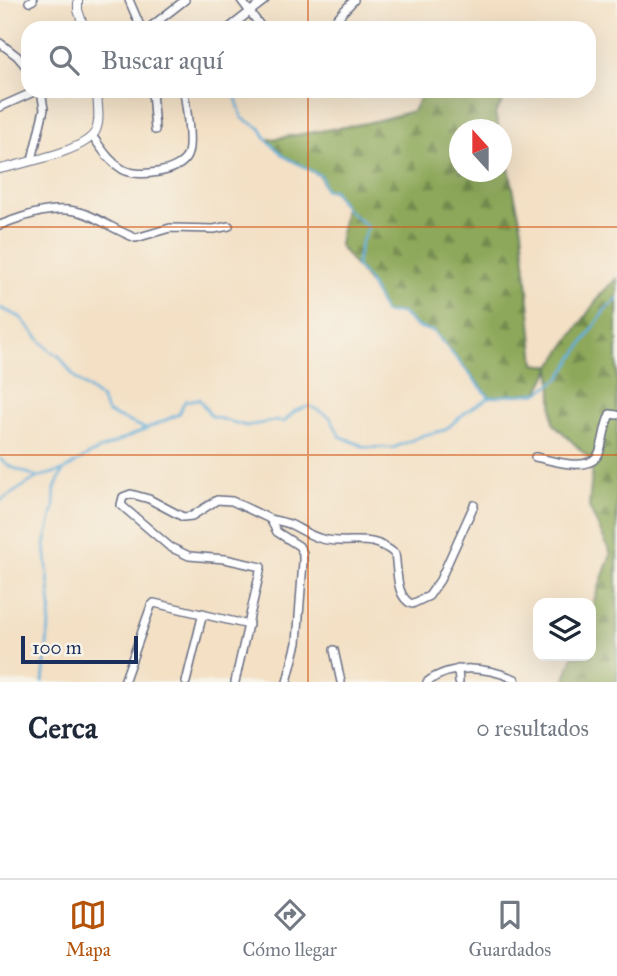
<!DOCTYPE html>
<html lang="es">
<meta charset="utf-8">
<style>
body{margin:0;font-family:"IM FELL Great Primer",serif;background:#f2f2f3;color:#1f2937}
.controls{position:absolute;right:21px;bottom:21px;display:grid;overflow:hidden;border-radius:14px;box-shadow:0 7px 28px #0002}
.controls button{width:63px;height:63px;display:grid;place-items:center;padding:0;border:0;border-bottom:2px solid #e0e1e3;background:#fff;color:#1f2937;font:35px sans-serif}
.compass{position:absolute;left:449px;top:119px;width:63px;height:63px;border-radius:50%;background:#fff;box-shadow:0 7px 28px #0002;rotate:339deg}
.scale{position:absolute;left:21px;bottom:18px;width:117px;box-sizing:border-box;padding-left:7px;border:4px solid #1b2f5e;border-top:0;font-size:19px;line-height:24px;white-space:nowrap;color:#1b2f5e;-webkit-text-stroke:5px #f7f3e8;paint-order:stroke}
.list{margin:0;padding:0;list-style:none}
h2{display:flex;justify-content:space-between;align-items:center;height:91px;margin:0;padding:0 28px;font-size:30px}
h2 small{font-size:23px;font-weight:400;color:#747a83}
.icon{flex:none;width:38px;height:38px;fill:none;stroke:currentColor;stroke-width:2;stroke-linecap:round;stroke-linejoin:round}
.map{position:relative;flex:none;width:617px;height:682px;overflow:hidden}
.search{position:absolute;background:#fff;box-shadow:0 7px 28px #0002;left:21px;right:21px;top:21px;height:77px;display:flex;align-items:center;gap:18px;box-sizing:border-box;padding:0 24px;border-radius:21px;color:#747a83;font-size:26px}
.sheet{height:196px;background:#fff}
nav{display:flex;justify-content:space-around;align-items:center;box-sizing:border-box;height:98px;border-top:2px solid #e0e1e3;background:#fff;font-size:19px;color:#747a83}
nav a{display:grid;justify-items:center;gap:4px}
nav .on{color:#b45309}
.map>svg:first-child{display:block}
</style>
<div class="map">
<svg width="617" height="682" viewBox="0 0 617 682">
<defs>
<pattern id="forest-firs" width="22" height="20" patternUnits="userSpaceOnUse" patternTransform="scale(1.75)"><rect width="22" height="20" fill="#8da85a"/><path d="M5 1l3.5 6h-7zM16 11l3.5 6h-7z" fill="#72894e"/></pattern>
</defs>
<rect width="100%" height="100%" fill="#f7f3e8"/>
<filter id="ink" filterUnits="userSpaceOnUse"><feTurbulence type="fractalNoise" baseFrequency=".0143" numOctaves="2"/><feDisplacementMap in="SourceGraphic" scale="14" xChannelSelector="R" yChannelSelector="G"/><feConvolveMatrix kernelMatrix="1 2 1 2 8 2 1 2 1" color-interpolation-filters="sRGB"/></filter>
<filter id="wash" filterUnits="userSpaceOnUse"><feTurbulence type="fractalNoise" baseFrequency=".00686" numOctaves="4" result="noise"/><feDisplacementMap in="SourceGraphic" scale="28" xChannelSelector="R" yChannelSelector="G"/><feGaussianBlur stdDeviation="1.57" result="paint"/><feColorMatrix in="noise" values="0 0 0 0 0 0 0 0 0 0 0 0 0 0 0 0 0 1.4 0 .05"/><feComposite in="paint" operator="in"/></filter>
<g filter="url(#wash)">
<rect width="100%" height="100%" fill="#f3e0c5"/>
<path fill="url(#forest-firs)" stroke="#546c5c" stroke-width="2" d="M 424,91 L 508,93 L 495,114 L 499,129 L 460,130 L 460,172 L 502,172 L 502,136 L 522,229 L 535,364 L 551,366 L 601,294 L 617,278 L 617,682 L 564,682 L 573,656 L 591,656 L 591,609 L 611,554 L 589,507 L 593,462 L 553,423 L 551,368 L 538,393 L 490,397 L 434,332 L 416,326 L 402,313 L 385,313 L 371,286 L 339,245 L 345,208 L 333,191 L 325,190 L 320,176 L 284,156 L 267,140 L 367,123 L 413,111 Z"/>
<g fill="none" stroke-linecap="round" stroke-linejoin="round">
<g stroke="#62afdb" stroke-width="2.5">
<path d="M 234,91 L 242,118 L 260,128 L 267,140 L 284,156 L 321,176 L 325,190 L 333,190 L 345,208 L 368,227 L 361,243 L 356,266 L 368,280 L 385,313 L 402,313 L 416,326 L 434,332 L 489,397"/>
<path d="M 0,308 L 20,317 L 49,350 L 59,356 L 76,379 L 101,399 L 108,413 L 144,428"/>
<path d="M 0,459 L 11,467 L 38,477 L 62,471"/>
<path d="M 0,501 L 38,477"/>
<path d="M 43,682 L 51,607 L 45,545 L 54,507 L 55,488 L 63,471 L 90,454 L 179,414 L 185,401 L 199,399 L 211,416 L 246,426 L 275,421 L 284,422 L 295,411 L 310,406 L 330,417 L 340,436 L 365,447 L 393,448 L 424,435 L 445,430 L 467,411 L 490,397 L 538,393 L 560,378 L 605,310 L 617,299"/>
</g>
</g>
</g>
<g filter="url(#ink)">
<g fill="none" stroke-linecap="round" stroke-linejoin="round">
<g stroke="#676d82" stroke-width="10">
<g id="minor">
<path d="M 129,0 L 141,28"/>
<path d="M 241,0 L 262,28"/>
<path d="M 29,2 L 33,0"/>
<path d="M 149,28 L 185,0"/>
<path d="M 229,28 L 265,0"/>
<path d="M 328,28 L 354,0"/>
<path d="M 0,43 L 17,56 L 28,69"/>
<path d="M 152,91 L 155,130"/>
<path d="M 0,107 L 36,91"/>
<path d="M 93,137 C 102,149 109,161 122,169 C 136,178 179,173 187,156 C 193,143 186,107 184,91"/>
<path d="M 32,160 L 44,109 L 41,91"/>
<path d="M 0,225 C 26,215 58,203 86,214 C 103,221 119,232 136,238 L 170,228 L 214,229 L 229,226"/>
<path d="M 535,457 C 551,460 590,474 599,453 C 604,441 604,427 610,414 L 617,415"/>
<path d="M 270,519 C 277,521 285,522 292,525 C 302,530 310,536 322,539 C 352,546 369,532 395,554 C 398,569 395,597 412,604 L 429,596 L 440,580 L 474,505"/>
<path d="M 334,650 L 341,682"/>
<path d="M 458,669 L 459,682"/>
<path d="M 124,682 L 151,606 L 154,603 L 249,625"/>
<path d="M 186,682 L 203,613"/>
<path d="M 235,682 L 261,567 L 225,559 L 189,556 L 170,547 L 121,505 L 123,497 L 131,494 L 149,499 L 183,517 L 192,516 L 217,500 L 232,501 L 270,519 L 277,532 L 299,546 L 303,553 L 303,562 L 297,643 L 287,682"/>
<path d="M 427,682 C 453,663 487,667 515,679 L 516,682"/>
</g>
</g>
<g stroke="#676d82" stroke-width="10">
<g id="tertiary">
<path d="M 78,0 L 78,10 L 84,28"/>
<path d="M 0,169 C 22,163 88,151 96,130 C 101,119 97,103 97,91"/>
</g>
</g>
<use href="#minor" stroke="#fff" stroke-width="7"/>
<use href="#tertiary" stroke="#fff" stroke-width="8"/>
</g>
</g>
<path fill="none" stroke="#d45514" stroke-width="2" stroke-opacity="0.55" d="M 308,0 L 308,28M 308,91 L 308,682M 0,227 L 617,227M 0,455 L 617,455"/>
</svg>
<div class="controls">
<button><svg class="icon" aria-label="layers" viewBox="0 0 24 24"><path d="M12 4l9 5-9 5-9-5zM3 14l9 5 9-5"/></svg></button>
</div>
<svg class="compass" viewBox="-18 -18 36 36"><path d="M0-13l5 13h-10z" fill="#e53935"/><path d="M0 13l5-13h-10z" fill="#747a83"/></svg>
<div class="scale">100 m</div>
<div class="search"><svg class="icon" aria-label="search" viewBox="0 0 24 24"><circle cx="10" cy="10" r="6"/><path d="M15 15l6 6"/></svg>Buscar aquí</div>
</div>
<section class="sheet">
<h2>Cerca<small>0 resultados</small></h2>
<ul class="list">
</ul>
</section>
<nav>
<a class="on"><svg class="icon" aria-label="map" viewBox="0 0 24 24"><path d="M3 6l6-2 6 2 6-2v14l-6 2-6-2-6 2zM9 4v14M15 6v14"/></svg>Mapa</a>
<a><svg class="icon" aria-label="directions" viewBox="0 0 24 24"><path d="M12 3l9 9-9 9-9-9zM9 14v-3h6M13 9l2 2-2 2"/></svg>Cómo llegar</a>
<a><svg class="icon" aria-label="saved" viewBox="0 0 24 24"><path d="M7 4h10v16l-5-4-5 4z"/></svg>Guardados</a>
</nav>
